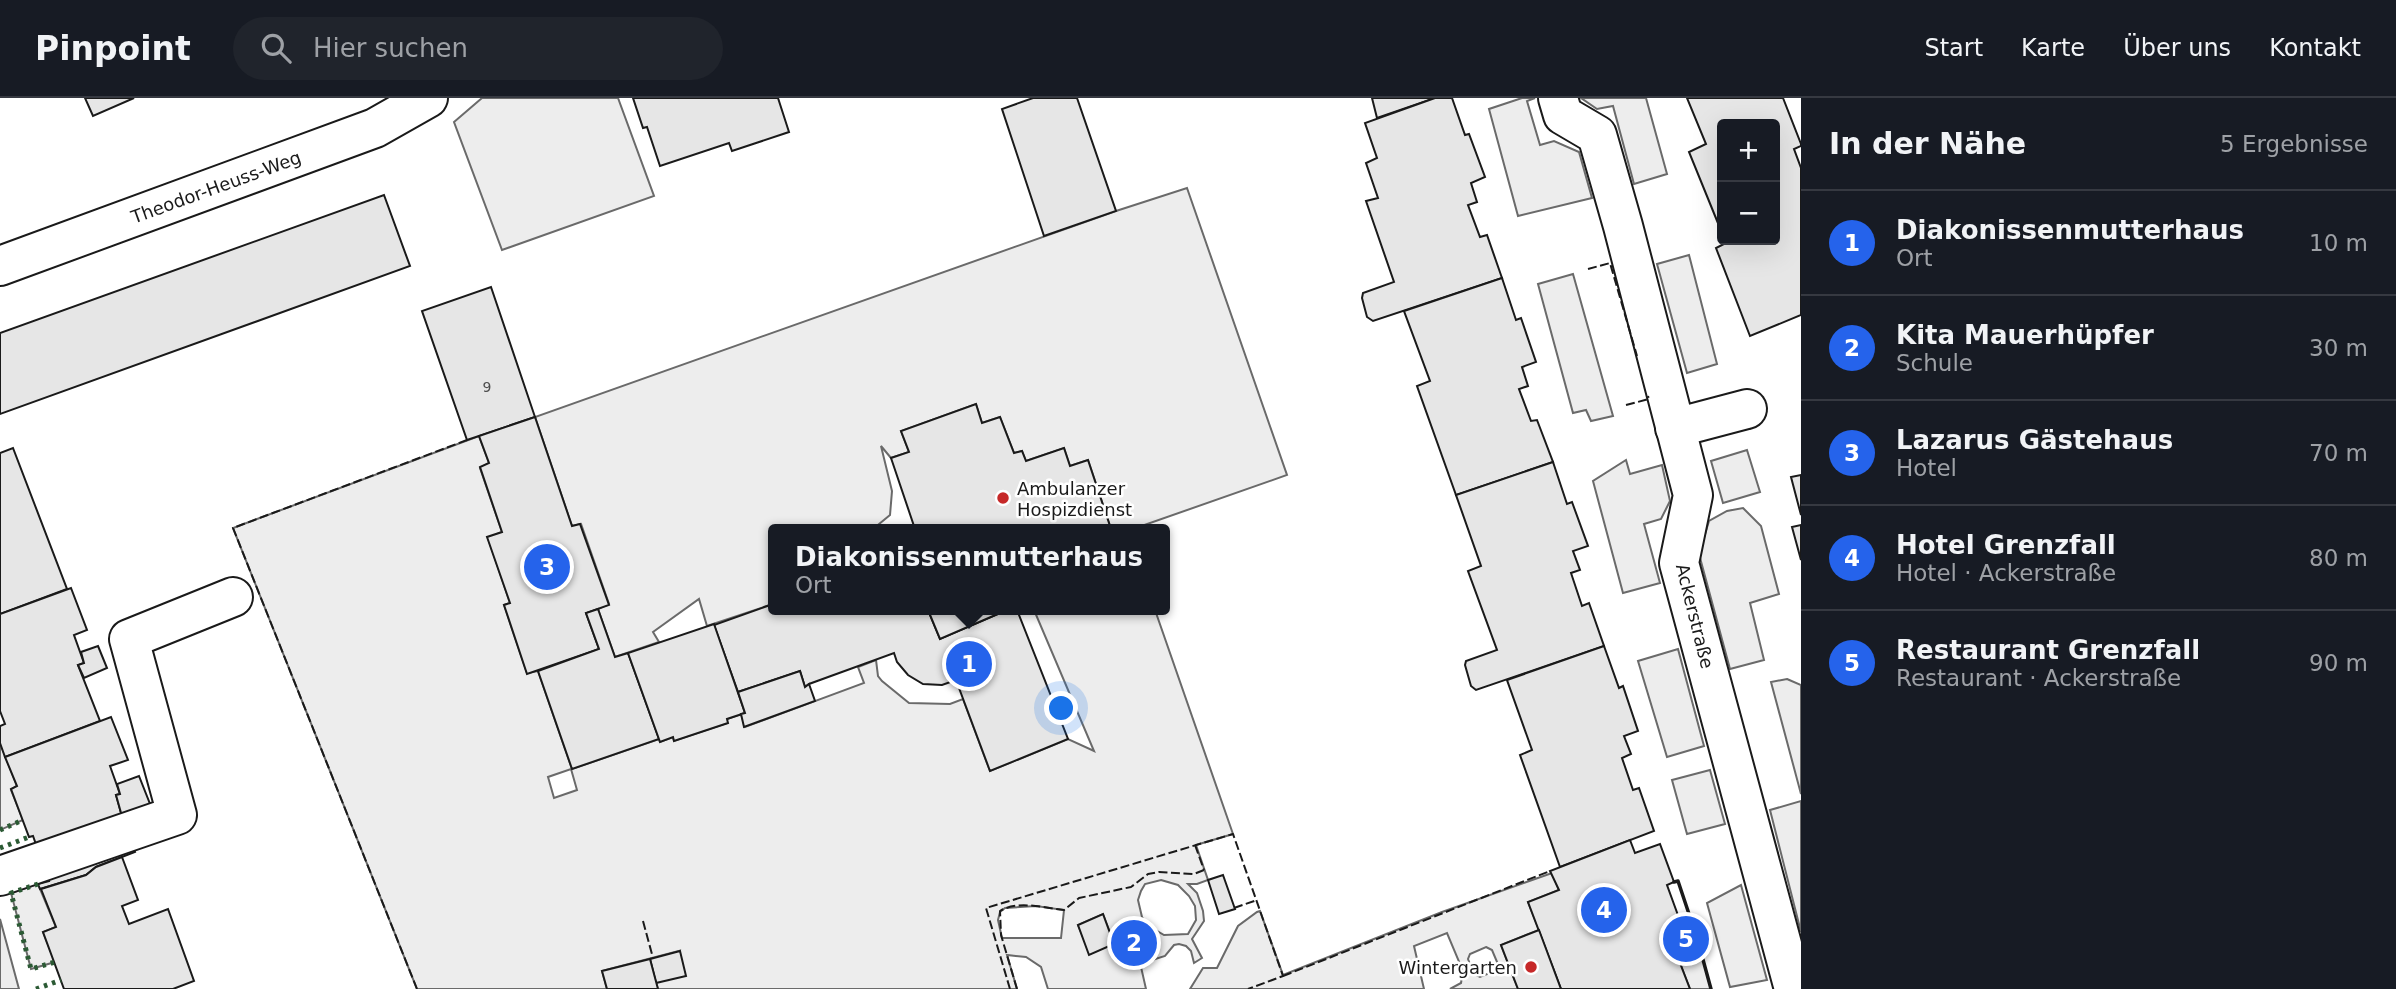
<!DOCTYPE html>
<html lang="de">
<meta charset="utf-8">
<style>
body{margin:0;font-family:"DejaVu Sans",sans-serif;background:#20242c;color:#f1f3f6}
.controls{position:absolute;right:21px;top:21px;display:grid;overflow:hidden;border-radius:7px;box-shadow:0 7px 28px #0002}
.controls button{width:63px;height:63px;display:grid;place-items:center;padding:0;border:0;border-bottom:2px solid #363941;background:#171b24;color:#f1f3f6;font:35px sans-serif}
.you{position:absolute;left:1062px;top:611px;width:24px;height:24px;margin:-18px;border:5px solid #fff;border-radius:50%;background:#1a73e8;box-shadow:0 0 0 10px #1a73e833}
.badge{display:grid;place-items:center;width:46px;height:46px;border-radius:50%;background:#2563eb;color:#fff;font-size:23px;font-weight:700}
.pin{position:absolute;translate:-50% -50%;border:4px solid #fff;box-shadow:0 2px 7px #0006}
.popup{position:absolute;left:768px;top:426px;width:402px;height:91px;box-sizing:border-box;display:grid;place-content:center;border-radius:7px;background:#171b24;filter:drop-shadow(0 2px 5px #0005);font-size:23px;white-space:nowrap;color:#9ea1a6}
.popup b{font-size:26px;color:#f1f3f6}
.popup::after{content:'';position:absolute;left:50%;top:100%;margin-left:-14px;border:14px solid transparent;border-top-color:#171b24}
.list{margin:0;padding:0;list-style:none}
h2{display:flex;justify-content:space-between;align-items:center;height:91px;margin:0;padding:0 28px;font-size:30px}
h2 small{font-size:23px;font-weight:400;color:#9ea1a6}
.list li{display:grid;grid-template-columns:46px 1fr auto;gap:21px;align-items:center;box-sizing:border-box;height:105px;padding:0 28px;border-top:2px solid #363941}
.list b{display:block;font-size:26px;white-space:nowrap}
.list p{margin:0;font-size:23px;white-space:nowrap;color:#9ea1a6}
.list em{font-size:23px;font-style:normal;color:#9ea1a6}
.icon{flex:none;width:38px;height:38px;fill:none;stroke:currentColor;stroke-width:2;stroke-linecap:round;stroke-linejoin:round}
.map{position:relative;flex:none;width:1801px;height:891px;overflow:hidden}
header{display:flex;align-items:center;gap:42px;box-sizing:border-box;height:98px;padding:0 35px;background:#171b24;border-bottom:2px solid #363941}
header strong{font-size:33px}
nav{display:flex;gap:38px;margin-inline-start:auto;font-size:24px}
.search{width:490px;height:63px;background:#20242c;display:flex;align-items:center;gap:18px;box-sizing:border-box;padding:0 24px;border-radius:38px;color:#9ea1a6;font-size:26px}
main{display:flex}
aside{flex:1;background:#171b24}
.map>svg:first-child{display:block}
</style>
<header>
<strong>Pinpoint</strong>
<div class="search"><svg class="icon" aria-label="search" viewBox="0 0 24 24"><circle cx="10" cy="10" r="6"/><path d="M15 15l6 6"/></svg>Hier suchen</div>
<nav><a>Start</a><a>Karte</a><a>Über uns</a><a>Kontakt</a></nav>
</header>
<main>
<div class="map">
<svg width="1801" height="891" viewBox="0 0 1801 891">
<rect width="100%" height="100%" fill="#fff"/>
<g fill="#ededed" stroke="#6a6a6a" stroke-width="2" fill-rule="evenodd">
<path d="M 482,0 L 618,0 L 654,98 L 502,152 L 454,24 Z"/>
<path d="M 1522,0 L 1535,0 L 1527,3 L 1540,47 L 1554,43 L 1579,54 L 1592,100 L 1518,118 L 1489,11 Z"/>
<path d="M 1581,0 L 1646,0 L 1667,76 L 1634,86 L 1613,8 L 1597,11 Z"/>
<path d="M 1187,90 L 1287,377 L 1133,431 L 1111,431 L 1088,362 L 1070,368 L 1064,350 L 1026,363 L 1022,353 L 1014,355 L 1000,319 L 982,325 L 976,306 L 901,333 L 909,354 L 891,360 L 881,348 L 892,393 L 890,417 L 873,431 L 773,431 L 773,506 L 707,528 L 699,501 L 653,534 L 659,544 L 615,559 L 598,511 L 609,506 L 581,426 L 572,428 L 535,319 L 1116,113 Z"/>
<path d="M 1689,157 L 1717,266 L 1687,275 L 1657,166 Z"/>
<path d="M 1573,176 L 1613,318 L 1591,323 L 1586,312 L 1573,315 L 1538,186 Z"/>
<path d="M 479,338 L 489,365 L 480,370 L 502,434 L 488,440 L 510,505 L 504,507 L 527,575 L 538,573 L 572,671 L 659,641 L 660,644 L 673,639 L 674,643 L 727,625 L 727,621 L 741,616 L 745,629 L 864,585 L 858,569 L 876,562 L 878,578 L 882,583 L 909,605 L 950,606 L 963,601 L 990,673 L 1068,641 L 1094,653 L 1034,512 L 1155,512 L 1233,736 L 1196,747 L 1208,782 L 1197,786 L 1188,786 L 1197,795 L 1203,813 L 1204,823 L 1192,841 L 1202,860 L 1194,865 L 1191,853 L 1186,848 L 1179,846 L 1174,847 L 1165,858 L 1149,863 L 1141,869 L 1146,891 L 1048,891 L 1041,869 L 1026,859 L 1007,857 L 1017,891 L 658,891 L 656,885 L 679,853 L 602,873 L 607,891 L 417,891 L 233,430 ZM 571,671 L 577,692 L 554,700 L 548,679 ZM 1161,782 L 1178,787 L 1189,798 L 1195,808 L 1196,822 L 1188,836 L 1164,837 L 1147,827 L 1142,819 L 1138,802 L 1141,793 L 1145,786 ZM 1036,808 L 1064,812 L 1061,840 L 1002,840 L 998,822 L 1000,814 L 1005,810 ZM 1103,816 L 1114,845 L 1090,856 L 1078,827 Z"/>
<path d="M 1747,352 L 1760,394 L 1723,405 L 1711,363 Z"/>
<path d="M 1626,362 L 1630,376 L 1662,367 L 1670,403 L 1661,421 L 1644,426 L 1660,485 L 1623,495 L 1593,383 Z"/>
<path d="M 1743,410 L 1761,428 L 1779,496 L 1750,505 L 1764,562 L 1730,571 L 1699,456 L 1709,423 L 1727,413 Z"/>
<path d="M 1678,551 L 1704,648 L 1667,659 L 1638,563 Z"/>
<path d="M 1787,581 L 1801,587 L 1801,696 L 1771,584 Z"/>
<path d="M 0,645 L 17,688 L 11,692 L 23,722 L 0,732 Z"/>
<path d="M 1710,672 L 1725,726 L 1687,736 L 1672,682 Z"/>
<path d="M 1801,703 L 1801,834 L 1770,712 Z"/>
<path d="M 1552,775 L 1559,792 L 1528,804 L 1539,832 L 1501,847 L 1518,891 L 1450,891 L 1461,885 L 1463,873 L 1447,835 L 1414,848 L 1424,891 L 1190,891 L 1203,870 L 1217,870 L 1238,828 L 1257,814 L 1260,813 L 1283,877 L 1442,814 ZM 1486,849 L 1492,852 L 1500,871 L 1480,879 L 1474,876 L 1468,861 L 1470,856 Z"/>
<path d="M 38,786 L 56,829 L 43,834 L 55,864 L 31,871 L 11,795 Z"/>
<path d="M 1741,787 L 1767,882 L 1730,889 L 1707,805 Z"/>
<path d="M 0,821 L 19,891 L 0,891 Z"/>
<path d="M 1702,858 L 1711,891 L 1690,891 L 1680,865 Z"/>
</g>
<g fill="#e6e6e6" stroke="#1a1a1a" stroke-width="2">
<path d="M 85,0 L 134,0 L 93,18 Z"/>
<path d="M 633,0 L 778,0 L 789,34 L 732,53 L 729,45 L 660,68 L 647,29 L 643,30 Z"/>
<path d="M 1033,0 L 1077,0 L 1116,113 L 1044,138 L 1002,11 Z"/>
<path d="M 1372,0 L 1435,0 L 1377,20 Z"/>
<path d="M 1435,0 L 1452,0 L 1465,37 L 1469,36 L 1485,79 L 1471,85 L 1477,104 L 1468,107 L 1480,139 L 1487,137 L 1502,180 L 1373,223 L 1367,219 L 1362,200 L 1363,195 L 1394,184 L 1366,103 L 1378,100 L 1366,65 L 1377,60 L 1365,25 Z"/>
<path d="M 1687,0 L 1783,0 L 1801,46 L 1801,48 L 1794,51 L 1801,70 L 1801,217 L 1750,238 L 1716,150 L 1726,145 L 1725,142 L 1775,142 L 1775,26 L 1722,26 L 1722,135 L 1689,54 L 1706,46 Z"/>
<path d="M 384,97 L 410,168 L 0,316 L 0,235 Z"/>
<path d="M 1502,180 L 1516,222 L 1521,220 L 1536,264 L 1522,269 L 1528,288 L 1519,291 L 1531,323 L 1537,322 L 1553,364 L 1456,397 L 1417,288 L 1430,283 L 1404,213 Z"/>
<path d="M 491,189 L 535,319 L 467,342 L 422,213 Z"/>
<path d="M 976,306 L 982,325 L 1000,319 L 1014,355 L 1022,353 L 1026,363 L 1064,350 L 1070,368 L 1088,362 L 1111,431 L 915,431 L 891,360 L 909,354 L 901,333 Z"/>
<path d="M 535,319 L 572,428 L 580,426 L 609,507 L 586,515 L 599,551 L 527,576 L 504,507 L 510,505 L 487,439 L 502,434 L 480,369 L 489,365 L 479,338 Z"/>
<path d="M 13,350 L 67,491 L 0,516 L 0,355 Z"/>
<path d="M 1553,364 L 1567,406 L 1572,404 L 1588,448 L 1573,453 L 1580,472 L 1571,475 L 1582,508 L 1589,505 L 1604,548 L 1476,592 L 1471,588 L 1465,567 L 1466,563 L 1497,552 L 1468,473 L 1481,468 L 1456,397 Z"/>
<path d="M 1801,377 L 1801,417 L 1791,379 Z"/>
<path d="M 1801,427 L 1801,462 L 1792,429 Z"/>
<path d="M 71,490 L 87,532 L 74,537 L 84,565 L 78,567 L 100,623 L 5,659 L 0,645 L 0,628 L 5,626 L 0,613 L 0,516 Z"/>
<path d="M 773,506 L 773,512 L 928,512 L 940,541 L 1007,512 L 1017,512 L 1068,641 L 990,673 L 956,582 L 942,587 L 923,586 L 908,577 L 897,564 L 894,555 L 809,586 L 805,589 L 800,573 L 738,594 L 714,527 Z"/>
<path d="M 598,511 L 615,559 L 628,555 L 659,641 L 572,671 L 538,573 L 599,551 L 586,515 Z"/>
<path d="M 928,512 L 1007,512 L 940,541 Z"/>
<path d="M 714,526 L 745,615 L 727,621 L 728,625 L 674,643 L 673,639 L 660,644 L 628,555 Z"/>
<path d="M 98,548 L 107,570 L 84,580 L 78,567 L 84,565 L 81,554 Z"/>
<path d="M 1604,548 L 1619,590 L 1623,588 L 1638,633 L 1624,638 L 1631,656 L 1622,660 L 1633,692 L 1639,690 L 1654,733 L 1560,769 L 1520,657 L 1532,652 L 1507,582 Z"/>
<path d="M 800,573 L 805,589 L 809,586 L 815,603 L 744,629 L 741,616 L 745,615 L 738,594 Z"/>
<path d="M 111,619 L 128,662 L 110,668 L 120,696 L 116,697 L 123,722 L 135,754 L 96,769 L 86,777 L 40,791 L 38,786 L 49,783 L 33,738 L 29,739 L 11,691 L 17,688 L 5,659 Z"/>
<path d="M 139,678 L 152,711 L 123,722 L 116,697 L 120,696 L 117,686 Z"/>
<path d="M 1630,742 L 1635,755 L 1660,746 L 1674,784 L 1667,787 L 1679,820 L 1672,822 L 1686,862 L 1680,865 L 1690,891 L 1561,891 L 1528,804 L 1559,792 L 1550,773 Z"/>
<path d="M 122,759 L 138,802 L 122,808 L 129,826 L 168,811 L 194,883 L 173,891 L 64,891 L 43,834 L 56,829 L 41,791 L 86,777 L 96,769 Z"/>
<path d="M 1223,777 L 1235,811 L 1219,816 L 1208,782 Z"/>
<path d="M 1103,816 L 1114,846 L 1089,857 L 1078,827 Z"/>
<path d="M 1689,816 L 1702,858 L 1686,862 L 1672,822 Z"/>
<path d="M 1539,832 L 1561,891 L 1518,891 L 1501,847 Z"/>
<path d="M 680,853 L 686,878 L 656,885 L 650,861 Z"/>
<path d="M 650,861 L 658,891 L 607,891 L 602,873 Z"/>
</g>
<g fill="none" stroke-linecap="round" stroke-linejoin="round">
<g stroke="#1a1a1a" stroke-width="42">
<g id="minor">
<path d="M 1558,0 L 1563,17 L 1597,37 L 1623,128 L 1693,397 L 1679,465 L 1794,891"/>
<path d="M 0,168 L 375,30 L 428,0"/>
<path d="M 1675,330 L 1747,311"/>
<path d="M 0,778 L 177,717 L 129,541 L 233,499"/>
</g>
</g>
<use href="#minor" stroke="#fff" stroke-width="38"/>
<g stroke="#2b5a34" stroke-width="5" stroke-dasharray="3.5 5" stroke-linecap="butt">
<path d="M 0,732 L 23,722"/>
<path d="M 0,750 L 29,739"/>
<path d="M 38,786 L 11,795 L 31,871 L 55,864"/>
<path d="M 36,891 L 61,882"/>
</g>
<g stroke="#1a1a1a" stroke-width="2" stroke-dasharray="9 3.5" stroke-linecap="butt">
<path d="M 1588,171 L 1610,165 L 1637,258"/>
<path d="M 1626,307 L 1649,301 L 1648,298"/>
<path d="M 1195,747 L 1204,772"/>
<path d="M 1234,810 L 1257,802"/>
<path d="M 643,823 L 653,860"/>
<path d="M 1283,878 L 1550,773"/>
<path d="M 417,891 L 233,430 L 467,342"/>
<path d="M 1010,891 L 986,810 L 1233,736 L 1283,878 L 1248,891"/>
<path d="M 1017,891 L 1001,837 L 1000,813 C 1018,802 1044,810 1064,812 L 1079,800 L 1131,789 L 1148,776 L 1159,774 L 1194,776 L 1204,772"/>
</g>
<g stroke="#1a1a1a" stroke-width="3.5">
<path d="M 1674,784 L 1678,783 L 1689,816"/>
<path d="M 1702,858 L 1711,891"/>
</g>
</g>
<g fill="#c62828" stroke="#fff" stroke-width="2.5">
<circle cx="1003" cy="400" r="7"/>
<circle cx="1531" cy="869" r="7"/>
</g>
<g text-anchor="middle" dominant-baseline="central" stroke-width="5" stroke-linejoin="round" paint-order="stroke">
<g font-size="14" fill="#4d4d4d">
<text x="487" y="289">9</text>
</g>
<g font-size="18" fill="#1a1a1a" stroke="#fff">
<text transform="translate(216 89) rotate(-20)">Theodor-Heuss-Weg</text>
<text transform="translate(1695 518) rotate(76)">Ackerstraße</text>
</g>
<g font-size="18" fill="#1a1a1a" stroke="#fff" text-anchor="start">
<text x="1017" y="390">Ambulanzer<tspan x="1017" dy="21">Hospizdienst</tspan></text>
<text x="1517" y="869" text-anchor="end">Wintergarten</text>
</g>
</g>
</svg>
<div class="controls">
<button>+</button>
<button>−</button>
</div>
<div class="you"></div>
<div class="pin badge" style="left:969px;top:566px">1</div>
<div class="popup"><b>Diakonissenmutterhaus</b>Ort</div>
<div class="pin badge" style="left:1134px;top:845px">2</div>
<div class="pin badge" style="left:547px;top:469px">3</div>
<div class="pin badge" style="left:1604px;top:812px">4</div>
<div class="pin badge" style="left:1686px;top:841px">5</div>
</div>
<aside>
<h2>In der Nähe<small>5 Ergebnisse</small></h2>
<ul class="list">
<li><span class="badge">1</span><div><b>Diakonissenmutterhaus</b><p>Ort</p></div><em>10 m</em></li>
<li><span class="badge">2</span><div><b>Kita Mauerhüpfer</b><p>Schule</p></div><em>30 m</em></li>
<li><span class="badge">3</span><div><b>Lazarus Gästehaus</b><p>Hotel</p></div><em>70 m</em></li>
<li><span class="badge">4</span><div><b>Hotel Grenzfall</b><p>Hotel · Ackerstraße</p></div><em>80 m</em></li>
<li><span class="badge">5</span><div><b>Restaurant Grenzfall</b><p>Restaurant · Ackerstraße</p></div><em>90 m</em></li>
</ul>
</aside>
</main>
